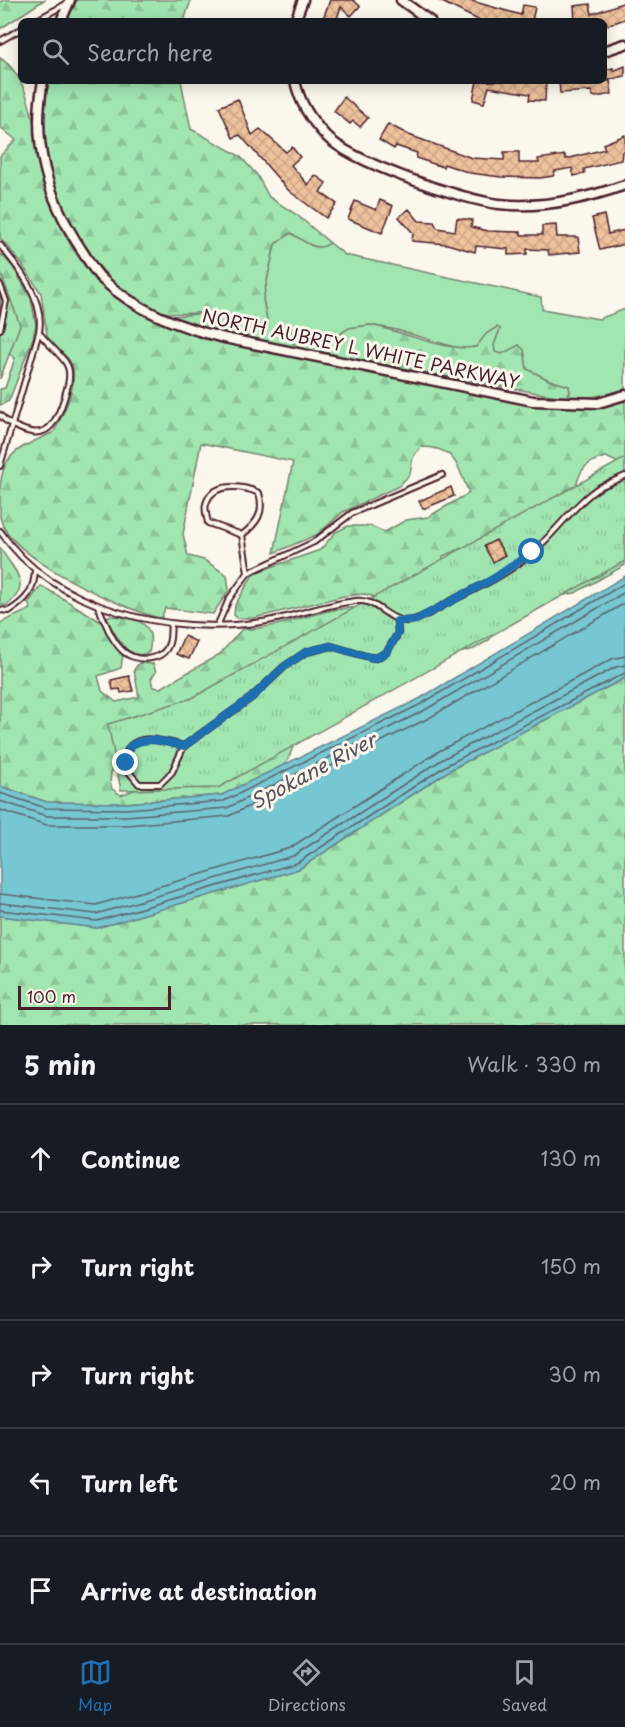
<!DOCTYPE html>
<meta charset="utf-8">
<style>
body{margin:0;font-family:"Playpen Sans",sans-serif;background:#242831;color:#f1f3f6}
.scale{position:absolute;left:18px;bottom:15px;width:153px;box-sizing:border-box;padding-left:6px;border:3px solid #4a1f2b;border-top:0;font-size:16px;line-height:21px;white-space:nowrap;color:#4a1f2b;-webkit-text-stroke:4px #fbf7ec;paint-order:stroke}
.stop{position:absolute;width:18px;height:18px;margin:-14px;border:4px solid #1f6fb2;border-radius:50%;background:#fff}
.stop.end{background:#1f6fb2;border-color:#fff;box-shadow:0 2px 6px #0008}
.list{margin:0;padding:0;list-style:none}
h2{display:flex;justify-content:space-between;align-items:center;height:78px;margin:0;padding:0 24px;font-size:26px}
h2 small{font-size:20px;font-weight:400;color:#9ea1a6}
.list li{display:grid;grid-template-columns:39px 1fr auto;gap:18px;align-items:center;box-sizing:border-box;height:108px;padding:0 24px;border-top:2px solid #363941}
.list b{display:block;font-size:22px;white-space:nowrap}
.list em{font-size:20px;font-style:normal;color:#9ea1a6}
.icon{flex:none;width:33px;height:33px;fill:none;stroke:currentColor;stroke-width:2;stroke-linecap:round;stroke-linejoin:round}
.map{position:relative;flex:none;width:625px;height:1025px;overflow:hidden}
.search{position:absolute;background:#171b24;box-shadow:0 3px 15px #0003;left:18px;right:18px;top:18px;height:66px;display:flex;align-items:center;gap:15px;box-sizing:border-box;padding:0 21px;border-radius:9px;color:#9ea1a6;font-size:22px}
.sheet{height:618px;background:#171b24}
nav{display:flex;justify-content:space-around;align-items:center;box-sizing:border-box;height:84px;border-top:2px solid #363941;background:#171b24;font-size:16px;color:#9ea1a6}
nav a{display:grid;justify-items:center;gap:3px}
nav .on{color:#1f6fb2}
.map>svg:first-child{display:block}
</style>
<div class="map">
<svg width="625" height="1025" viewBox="0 0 625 1025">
<defs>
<pattern id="forest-firs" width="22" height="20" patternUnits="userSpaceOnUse" patternTransform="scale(1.5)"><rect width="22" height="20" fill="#a1e6b1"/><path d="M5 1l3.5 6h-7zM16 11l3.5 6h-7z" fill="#8cc598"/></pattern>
<pattern id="park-tufts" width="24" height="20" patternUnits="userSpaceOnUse" patternTransform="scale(1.5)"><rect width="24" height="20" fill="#a1e6b1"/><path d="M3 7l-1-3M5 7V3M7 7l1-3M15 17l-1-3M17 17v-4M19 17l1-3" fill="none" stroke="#8cc598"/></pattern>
<pattern id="building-cross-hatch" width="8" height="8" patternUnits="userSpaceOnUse" patternTransform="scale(1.5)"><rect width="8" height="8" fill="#edc29d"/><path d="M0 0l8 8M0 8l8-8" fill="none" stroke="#cda687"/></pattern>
</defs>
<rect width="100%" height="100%" fill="#fbf7ec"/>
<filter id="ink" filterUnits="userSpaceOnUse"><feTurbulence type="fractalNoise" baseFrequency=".0167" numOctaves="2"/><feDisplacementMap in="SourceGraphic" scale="12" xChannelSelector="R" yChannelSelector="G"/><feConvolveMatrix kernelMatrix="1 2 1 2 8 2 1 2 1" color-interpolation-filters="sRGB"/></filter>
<g filter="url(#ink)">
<path fill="#a1e6b1" stroke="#76826e" stroke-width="1.5" d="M 291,233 C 304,241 316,253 330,243 L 345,255 L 541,297 L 542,309 L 599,319 L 625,309 L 625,390 L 592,397 L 566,397 L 570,393 L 569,386 L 549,380 L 527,369 L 524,350 L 502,354 L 495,352 L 494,345 L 500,329 L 486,335 L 476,347 L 461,349 L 397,330 L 370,325 L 349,328 L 337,336 L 313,335 L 307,328 L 292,342 L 302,350 L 198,326 L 173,316 L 211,313 L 264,325 L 267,320 L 263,299 L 275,244 Z"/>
<g fill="url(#forest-firs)" stroke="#76826e" stroke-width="1.5">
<path d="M 4,0 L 44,0 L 0,29 L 0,2 Z"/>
<path d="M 77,0 L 191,0 L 184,21 L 67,21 Z"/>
<path d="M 0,58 C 34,79 35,141 43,176 C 52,213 71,254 98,281 C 121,306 155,319 185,332 C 247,348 310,360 373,372 C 440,386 561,420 625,400 L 625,466 L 606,457 C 579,463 578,476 573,501 L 443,556 L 441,598 L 378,598 L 365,594 L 344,596 L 254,618 L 237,618 L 234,615 L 235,605 L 254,573 L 320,550 L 336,532 L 348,526 L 370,526 L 385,532 L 406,520 L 428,517 L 469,493 C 457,465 456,447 421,447 L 413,457 L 410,474 L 399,486 L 343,512 L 318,534 L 274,553 L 293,462 L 201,443 L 183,534 L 188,556 L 204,560 L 227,575 L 229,590 L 213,614 L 165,608 L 162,617 L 159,618 C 121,608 8,558 0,517 C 0,510 0,501 0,494 C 0,451 21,448 54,432 C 63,415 82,378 69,360 C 64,353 54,348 48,342 L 41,293 L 21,263 L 0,238 L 0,156 L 16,140 L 0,127 Z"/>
<path d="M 49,81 L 181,81 L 191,129 L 240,156 L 257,175 L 269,197 L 297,215 L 330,243 C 316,253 304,241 291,233 L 275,244 L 263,299 L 267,320 L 264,326 C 247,322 228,314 210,313 C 184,311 175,319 148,306 C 93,280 50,199 45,140 C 43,120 45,101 49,81 Z"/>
<path d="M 0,253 L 13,267 L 31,298 L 36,325 L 33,338 L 9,401 L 0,405 L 0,389 L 5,388 L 15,358 L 0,347 Z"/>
<path d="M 370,325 C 402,331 445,352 476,347 L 486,334 L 497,327 L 500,329 L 494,345 L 495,352 L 502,354 L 519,345 L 524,350 L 527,369 L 549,380 L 569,386 L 570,393 L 566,397 L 538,393 L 302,350 L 292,342 L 291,329 C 301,325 306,327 313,335 L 337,336 L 349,328 Z"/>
<path d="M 625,510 L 625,565 L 575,593 L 559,596 L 500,627 L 489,640 L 474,649 L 443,657 L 296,740 L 286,764 L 222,795 L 126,803 L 47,802 L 0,786 L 0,623 L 31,609 L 28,603 L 41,586 C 44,587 99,620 102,623 C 110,632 115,645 123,654 L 121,668 L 98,676 L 102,691 L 116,702 L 139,697 L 134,670 L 139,663 L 153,664 L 156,672 L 151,679 L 153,687 L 161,688 L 220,654 L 242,629 C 286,630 328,601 371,609 L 130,739 C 120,755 105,771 112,789 L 121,795 L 139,788 Z"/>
<path d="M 0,547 C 12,570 35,583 6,606 L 0,604 Z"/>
<path d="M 108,616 C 133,617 157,620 149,652 C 128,664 115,633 107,619 Z"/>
<path d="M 625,678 L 625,1025 L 0,1025 L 0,916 L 97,928 L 299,869 L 450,770 Z"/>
</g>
<g fill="url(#park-tufts)" stroke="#76826e" stroke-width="1.5">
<path d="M 0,271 L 20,325 L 0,379 Z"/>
<path d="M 625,458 L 625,561 L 218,788 L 121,790 L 108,724 L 192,698 Z"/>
</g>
<path fill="#77c7d2" stroke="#65848f" stroke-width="1.5" d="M 625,576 L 625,678 L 450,770 L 299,869 L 97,928 L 0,916 L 0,786 L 47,802 L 126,803 L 222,795 L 419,699 Z"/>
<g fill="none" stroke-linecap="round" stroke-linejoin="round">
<g stroke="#5c626e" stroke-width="1.5">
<path d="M 0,793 L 46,808 L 127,809 L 224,801 L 421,704 L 625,583"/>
<path d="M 0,801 L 47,816 L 127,816 L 227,808 L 425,710 L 625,592"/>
<path d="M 0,810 L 47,825 L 127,825 L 229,816 L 429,718 L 625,603"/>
<path d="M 0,894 L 96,905 L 290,848 L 439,751 L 612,659 L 625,656"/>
<path d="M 0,903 L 96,914 L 293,856 L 443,759 L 616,667 L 625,665"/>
<path d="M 0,910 L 97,921 L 297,863 L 447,765 L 625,673"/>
</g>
</g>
<g fill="url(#building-cross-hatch)" stroke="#4a1f2b" stroke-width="1.5">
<path d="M 330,0 L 353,0 L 360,6 L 351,16 L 341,7 L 336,21 L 322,21 Z"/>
<path d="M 438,0 L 468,0 L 521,15 L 523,5 L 535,7 L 532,21 L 480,21 Z"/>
<path d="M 625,2 L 625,19 L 608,25 L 606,21 L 575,21 L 574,6 L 590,4 L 592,14 Z"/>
<path d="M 625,66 L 625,76 L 604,81 L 604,70 L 613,68 L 613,71 Z"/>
<path d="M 477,81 L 546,81 L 545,101 L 529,100 L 530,94 L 489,87 L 484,103 L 473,100 Z"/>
<path d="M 559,81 L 610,81 L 612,94 L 596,97 L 593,96 L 591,91 L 560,93 Z"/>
<path d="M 344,97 L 368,118 L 360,127 L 353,121 L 350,124 L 334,111 Z"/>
<path d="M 238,99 L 252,135 L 260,129 L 286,152 L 292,147 L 300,157 L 291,165 L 308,185 L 315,175 L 326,183 L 320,192 L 337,204 L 326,218 L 289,191 L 240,135 L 233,138 L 219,107 Z"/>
<path d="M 388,124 L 409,135 L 472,158 L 504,160 L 504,152 L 519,152 L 519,163 L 539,163 L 538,159 L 565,155 L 566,159 L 605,149 L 603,144 L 625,135 L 625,150 L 622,152 L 621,160 L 584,169 L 585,173 L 574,176 L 572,168 L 555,171 L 553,176 L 540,178 L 501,177 L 470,173 L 444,164 L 443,167 L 416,158 L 417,153 L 396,146 L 394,149 L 379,140 Z"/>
<path d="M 380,200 L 393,206 L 382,233 L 348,219 L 355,201 L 376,210 Z"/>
<path d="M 409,209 L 419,221 L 434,222 L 437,228 L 455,231 L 457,218 L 472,220 L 471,227 L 488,231 L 521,232 L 521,235 L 542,235 L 542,226 L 556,225 L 557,237 L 578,237 L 580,252 L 549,255 L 548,250 L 527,249 L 527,254 L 508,255 L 508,249 L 476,246 L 475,252 L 447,244 L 412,241 L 413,233 L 399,217 Z"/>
<path d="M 604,215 L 608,234 L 625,230 L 625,244 L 600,250 L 592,218 Z"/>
<path d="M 451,487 L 454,496 L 423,509 L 419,501 Z"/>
<path d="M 496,540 L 505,555 L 493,562 L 484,546 Z"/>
<path d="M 184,636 L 197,642 L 189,659 L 176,654 Z"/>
<path d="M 129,676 L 133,691 L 121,693 L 120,689 L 113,690 L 111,680 Z"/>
</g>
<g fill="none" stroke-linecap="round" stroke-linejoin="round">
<g stroke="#4a1f2b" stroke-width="8">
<g id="lane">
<path d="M 35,21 L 66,4"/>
<path d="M 0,41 L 21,29"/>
<path d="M 0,245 C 19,268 45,300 39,332 L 0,466"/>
<path d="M 0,285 L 6,301 L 0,329"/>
<path d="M 0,415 C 5,421 11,425 19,428 C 47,441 56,424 64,399 C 67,388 73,374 66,363 C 62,356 48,344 41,335"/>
<path d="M 0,531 C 55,611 170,636 262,622 C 293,617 323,605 355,601 C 379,597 390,629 417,619 C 428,615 439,608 449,602 C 479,587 510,573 535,550 C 556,532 577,501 600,487 C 608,483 617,480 625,476"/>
<path d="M 242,535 C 257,523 265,513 259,493 C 243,486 212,481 206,504 C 204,509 207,517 208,523 L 242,535 L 248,573"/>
<path d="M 98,606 C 105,621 111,641 124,652 C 137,662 164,662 169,643 C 171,638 170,630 171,624"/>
<path d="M 0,610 L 9,611 C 27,600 34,591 35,570"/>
<path d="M 218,624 L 229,599 L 248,573 L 314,542 L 352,513 L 442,475"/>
<path d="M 184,746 L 172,772 L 160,784 L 139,784 L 129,772 L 126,754 C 135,730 165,742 184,746 L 251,698 L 285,666 L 306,652 L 331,646 L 369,657 L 376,658 L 387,652 L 398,633 L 397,621"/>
</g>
</g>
<g stroke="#4a1f2b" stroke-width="13">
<g id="street">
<path d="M 401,0 L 430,21"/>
<path d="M 61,21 L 70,0"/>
<path d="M 295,21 L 303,0"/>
<path d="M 604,51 L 625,44"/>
<path d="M 43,81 C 31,143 47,197 81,249 C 88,259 94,272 102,279 C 136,311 180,327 224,338 L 533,401 L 598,403 L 625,395"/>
<path d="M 295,81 C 300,103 310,119 326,136 C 351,162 462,200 499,204 C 542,209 585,199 625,185"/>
</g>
</g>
<use href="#lane" stroke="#fbf7ec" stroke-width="4"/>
<use href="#street" stroke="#fbf7ec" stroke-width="8"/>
</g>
</g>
<g fill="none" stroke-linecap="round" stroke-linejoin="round" filter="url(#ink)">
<path stroke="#1f6fb2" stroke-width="8" d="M 126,763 L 129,747 C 147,734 164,742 184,746 L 251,698 L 285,666 L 306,652 L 331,646 L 369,657 L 376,658 L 387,652 L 398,633 L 397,621 L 416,620 L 493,579 L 532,552"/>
</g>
<g text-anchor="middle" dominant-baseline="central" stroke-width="6" stroke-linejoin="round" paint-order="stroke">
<g font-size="18" fill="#4a1f2b" stroke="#fbf7ec">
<text transform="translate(361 348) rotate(12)">NORTH AUBREY L WHITE PARKWAY</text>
</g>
<g font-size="20" font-style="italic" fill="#58515d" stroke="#fbf7ec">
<text transform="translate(313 770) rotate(-28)">Spokane River</text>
</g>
</g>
</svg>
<div class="scale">100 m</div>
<div class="stop" style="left:532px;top:552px"></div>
<div class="stop end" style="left:126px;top:763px"></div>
<div class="search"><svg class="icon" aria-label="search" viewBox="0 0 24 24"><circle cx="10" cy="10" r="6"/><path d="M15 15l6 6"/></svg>Search here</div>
</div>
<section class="sheet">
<h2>5 min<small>Walk · 330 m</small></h2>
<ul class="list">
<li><svg class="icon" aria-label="ahead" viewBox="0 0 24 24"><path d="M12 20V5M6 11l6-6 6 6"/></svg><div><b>Continue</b></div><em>130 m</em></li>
<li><svg class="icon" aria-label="right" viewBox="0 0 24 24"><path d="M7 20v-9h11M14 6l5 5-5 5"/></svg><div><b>Turn right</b></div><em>150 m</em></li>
<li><svg class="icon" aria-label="right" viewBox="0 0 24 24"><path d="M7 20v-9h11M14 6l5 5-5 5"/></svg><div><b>Turn right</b></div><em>30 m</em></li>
<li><svg class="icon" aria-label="left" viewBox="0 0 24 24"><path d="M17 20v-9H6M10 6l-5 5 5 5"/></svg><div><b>Turn left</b></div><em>20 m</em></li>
<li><svg class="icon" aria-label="arrive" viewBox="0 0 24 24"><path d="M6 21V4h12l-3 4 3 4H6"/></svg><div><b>Arrive at destination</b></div></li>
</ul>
</section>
<nav>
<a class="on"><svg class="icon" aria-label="map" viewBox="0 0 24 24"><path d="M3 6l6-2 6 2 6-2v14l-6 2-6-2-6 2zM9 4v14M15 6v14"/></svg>Map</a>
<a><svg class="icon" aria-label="directions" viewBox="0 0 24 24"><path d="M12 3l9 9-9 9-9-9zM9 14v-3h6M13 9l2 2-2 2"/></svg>Directions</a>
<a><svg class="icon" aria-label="saved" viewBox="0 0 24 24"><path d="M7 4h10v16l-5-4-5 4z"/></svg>Saved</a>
</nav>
